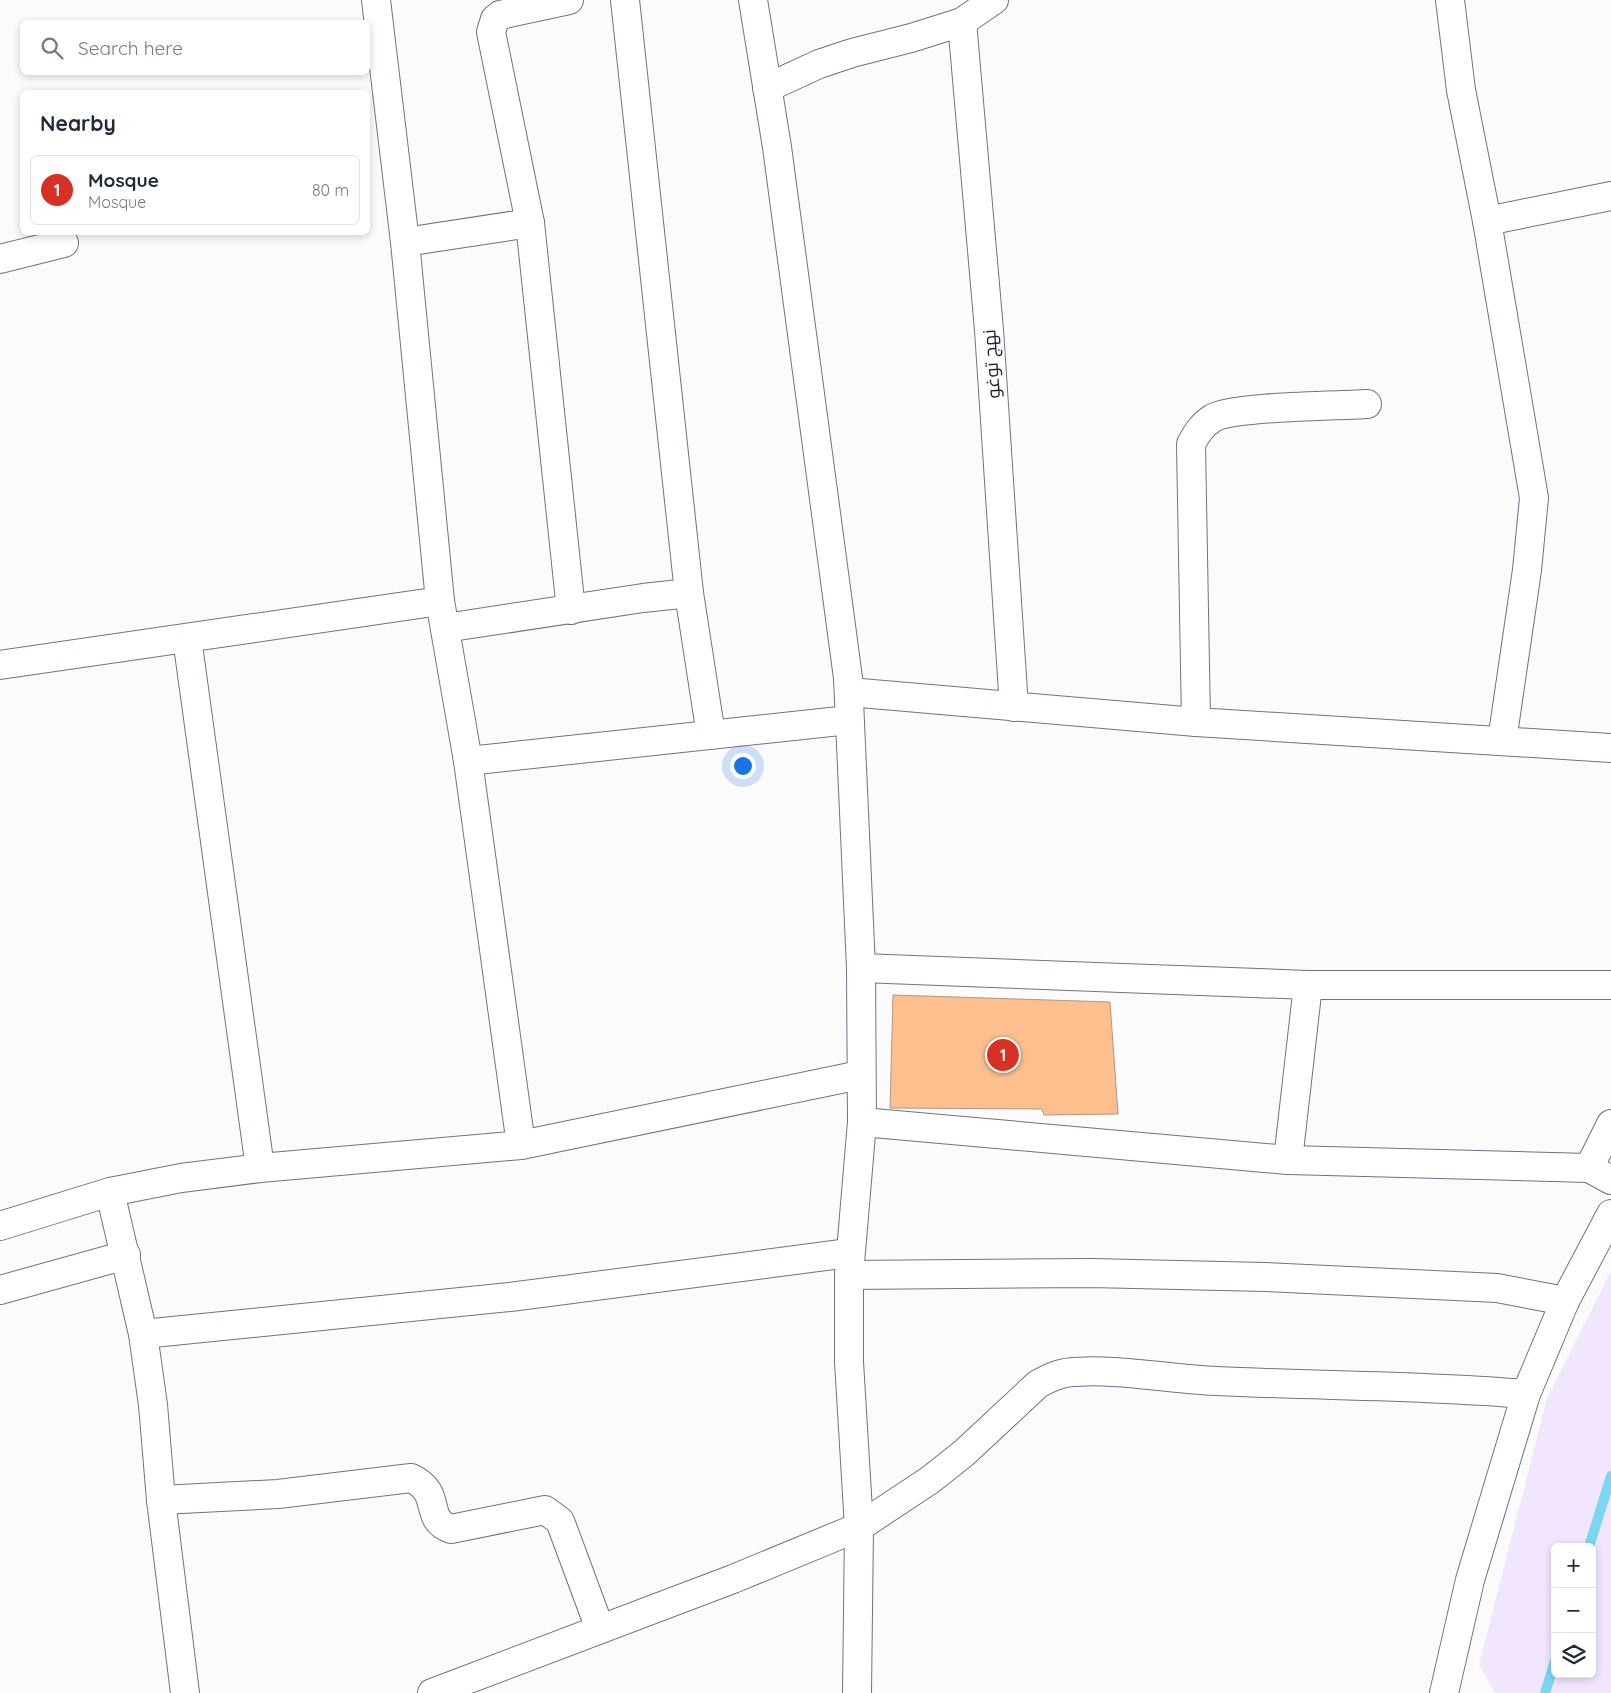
<!DOCTYPE html>
<meta charset="utf-8">
<style>
body{margin:0;font-family:Quicksand,Cairo,sans-serif;background:#f2f2f3;color:#1f2937}
.controls{position:absolute;right:15px;bottom:15px;display:grid;overflow:hidden;border-radius:8px;box-shadow:0 2px 8px #0003}
.controls button{width:45px;height:45px;display:grid;place-items:center;padding:0;border:0;border-bottom:1px solid #e0e1e3;background:#fff;color:#1f2937;font:25px sans-serif}
.you{position:absolute;left:742px;top:765px;width:18px;height:18px;margin:-12px;border:4px solid #fff;border-radius:50%;background:#1a73e8;box-shadow:0 0 0 8px #1a73e833}
.badge{display:grid;place-items:center;width:32px;height:32px;border-radius:50%;background:#d93025;color:#fff;font-size:16px;font-weight:700}
.pin{position:absolute;translate:-50% -50%;border:2px solid #fff;box-shadow:0 1px 5px #0006}
.list{margin:0;padding:0;list-style:none}
h2{display:flex;justify-content:space-between;align-items:center;height:65px;margin:0;padding:0 20px;font-size:21px}
h2 small{font-size:16px;font-weight:400;color:#747a83}
.list li{display:grid;grid-template-columns:32px 1fr auto;gap:15px;align-items:center;box-sizing:border-box;height:70px;margin:0 10px 10px;padding:0 10px;border:1px solid #e0e1e3;border-radius:8px}
.list b{display:block;font-size:19px;white-space:nowrap}
.list p{margin:0;font-size:16px;white-space:nowrap;color:#747a83}
.list em{font-size:16px;font-style:normal;color:#747a83}
.icon{flex:none;width:28px;height:28px;fill:none;stroke:currentColor;stroke-width:2;stroke-linecap:round;stroke-linejoin:round}
.map{position:relative;flex:none;width:1611px;height:1693px;overflow:hidden}
.search{position:absolute;background:#fff;box-shadow:0 2px 8px #0003;left:20px;top:20px;width:350px;height:55px;display:flex;align-items:center;gap:12px;box-sizing:border-box;padding:0 18px;border-radius:8px;color:#747a83;font-size:19px}
.panel{position:absolute;background:#fff;box-shadow:0 2px 8px #0003;left:20px;top:90px;width:350px;height:145px;border-radius:8px}
.map>svg:first-child{display:block}
</style>
<div class="map">
<svg width="1611" height="1693" viewBox="0 0 1611 1693">
<rect width="100%" height="100%" fill="#fbfbfb"/>
<path fill="#f1e6fd" fill-rule="evenodd" d="M 1611,1271 L 1611,1693 L 1495,1693 L 1479,1665 L 1547,1398 ZM 1555,1547 L 1592,1547 L 1592,1674 L 1555,1674 Z"/>
<g fill="none" stroke-linecap="round" stroke-linejoin="round">
<g stroke="#79d7f1" stroke-width="10">
<path d="M 1589,1547 L 1611,1476"/>
<path d="M 1545,1693 L 1555,1661"/>
</g>
</g>
<path fill="#fcbf8d" stroke="#b19883" d="M 893,995 L 1110,1002 L 1118,1114 L 1044,1115 L 1042,1109 L 890,1108 Z"/>
<g fill="none" stroke-linecap="round" stroke-linejoin="round">
<g stroke="#796d87" stroke-width="30">
<g id="minor">
<path d="M 376,0 L 405,242 L 440,601 L 468,761 L 521,1145"/>
<path d="M 569,0 L 500,15 L 495,19 L 491,32 L 530,223 L 571,610"/>
<path d="M 753,0 L 777,147 L 848,678 L 861,968 L 862,1122 L 849,1275 L 849,1362 L 859,1527 L 857,1693"/>
<path d="M 1450,0 L 1461,90 L 1487,221 L 1534,498 L 1527,570 L 1502,741"/>
<path d="M 962,22 L 989,330 L 1014,707"/>
<path d="M 767,88 L 819,64 L 852,53 L 911,38 L 962,22 L 994,0"/>
<path d="M 1487,221 L 1611,196"/>
<path d="M 405,242 L 530,223"/>
<path d="M 0,259 L 64,243"/>
<path d="M 689,593 L 711,735"/>
<path d="M 445,628 L 643,598 L 689,593 L 625,0"/>
<path d="M 187,638 L 260,1168"/>
<path d="M 0,665 L 440,601"/>
<path d="M 849,692 L 1196,722 L 1611,748"/>
<path d="M 1196,722 L 1191,444 C 1197,433 1202,425 1213,418 C 1234,406 1337,406 1367,404"/>
<path d="M 468,761 L 849,720"/>
<path d="M 861,968 L 1308,985 L 1611,985"/>
<path d="M 862,1122 L 1288,1160 L 1589,1168 L 1611,1124"/>
<path d="M 1288,1160 L 1308,985"/>
<path d="M 1589,1168 L 1611,1180"/>
<path d="M 110,1192 L 143,1334 L 153,1405 L 161,1500 L 185,1693"/>
<path d="M 0,1226 L 110,1192 L 181,1178 L 260,1168 L 521,1145 L 860,1075"/>
<path d="M 849,1275 L 1091,1273 L 1265,1277 L 1497,1288 L 1565,1301"/>
<path d="M 0,1290 L 126,1255"/>
<path d="M 143,1334 L 510,1297 L 849,1253"/>
<path d="M 1526,1394 L 1565,1301 L 1611,1214"/>
<path d="M 161,1500 L 278,1494 L 411,1478 C 444,1493 422,1519 451,1529 L 545,1510 L 560,1521 L 600,1629"/>
<path d="M 432,1693 L 733,1579 L 859,1527 L 930,1480 L 964,1453 L 1038,1384 C 1047,1379 1055,1375 1065,1373 C 1111,1367 1169,1379 1216,1381 C 1320,1386 1423,1385 1526,1394 L 1470,1580 L 1444,1693"/>
</g>
</g>
<use href="#minor" stroke="#fff" stroke-width="28"/>
</g>
<g text-anchor="middle" dominant-baseline="central" stroke-width="4" stroke-linejoin="round" paint-order="stroke">
<g font-size="18" fill="#25202a" stroke="#fbfbfb">
<text transform="translate(991 364) rotate(-94)">نهج توغو</text>
</g>
</g>
</svg>
<div class="controls">
<button>+</button>
<button>−</button>
<button><svg class="icon" aria-label="layers" viewBox="0 0 24 24"><path d="M12 4l9 5-9 5-9-5zM3 14l9 5 9-5"/></svg></button>
</div>
<div class="you"></div>
<div class="pin badge" style="left:1003px;top:1055px">1</div>
<div class="search"><svg class="icon" aria-label="search" viewBox="0 0 24 24"><circle cx="10" cy="10" r="6"/><path d="M15 15l6 6"/></svg>Search here</div>
<section class="panel">
<h2>Nearby<small></small></h2>
<ul class="list">
<li><span class="badge">1</span><div><b>Mosque</b><p>Mosque</p></div><em>80 m</em></li>
</ul>
</section>
</div>
